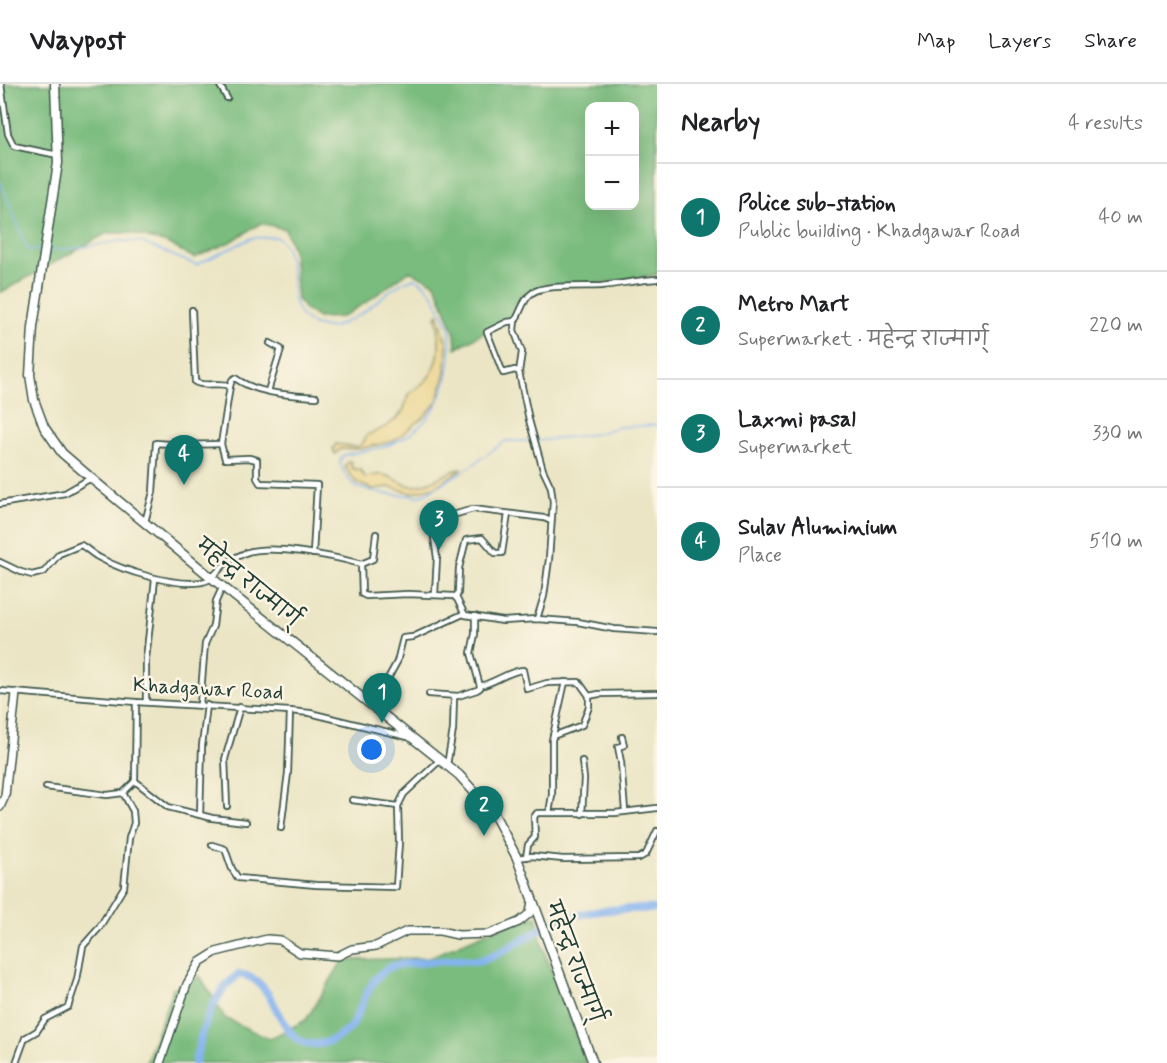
<!DOCTYPE html>
<meta charset="utf-8">
<style>
body{margin:0;font-family:Mynerve,"Playpen Sans Deva",sans-serif;background:#f6f6f6;color:#202124}
.controls{position:absolute;right:18px;top:18px;display:grid;overflow:hidden;border-radius:12px;box-shadow:0 6px 24px #0002}
.controls button{width:54px;height:54px;display:grid;place-items:center;padding:0;border:0;border-bottom:2px solid #e0e0e0;background:#fff;color:#202124;font:30px sans-serif}
.you{position:absolute;left:372px;top:666px;width:21px;height:21px;margin:-15px;border:4px solid #fff;border-radius:50%;background:#1a73e8;box-shadow:0 0 0 9px #1a73e833}
.badge{display:grid;place-items:center;width:39px;height:39px;border-radius:50%;background:#0f766e;color:#fff;font-size:20px;font-weight:700}
.pin{position:absolute;translate:-50% -50px;filter:drop-shadow(0 2px 3px #0008)}
.pin::after{content:'';position:absolute;top:32px;width:21px;height:18px;background:inherit;clip-path:polygon(0 0,100% 0,50% 100%)}
.list{margin:0;padding:0;list-style:none}
h2{display:flex;justify-content:space-between;align-items:center;height:78px;margin:0;padding:0 24px;font-size:26px}
h2 small{font-size:20px;font-weight:400;color:#757577}
.list li{display:grid;grid-template-columns:39px 1fr auto;gap:18px;align-items:center;box-sizing:border-box;height:108px;padding:0 24px;border-top:2px solid #e0e0e0}
.list b{display:block;font-size:22px;white-space:nowrap}
.list p{margin:0;font-size:20px;white-space:nowrap;color:#757577}
.list em{font-size:20px;font-style:normal;color:#757577}
.map{position:relative;flex:none;width:657px;height:979px;overflow:hidden}
header{display:flex;align-items:center;gap:36px;box-sizing:border-box;height:84px;padding:0 30px;background:#fff;border-bottom:2px solid #e0e0e0}
header strong{font-size:28px}
nav{display:flex;gap:33px;margin-inline-start:auto;font-size:21px}
main{display:flex}
aside{flex:1;background:#fff}
.map>svg:first-child{display:block}
</style>
<header>
<strong>Waypost</strong>
<nav><a>Map</a><a>Layers</a><a>Share</a></nav>
</header>
<main>
<div class="map">
<svg width="657" height="979" viewBox="0 0 657 979">
<rect width="100%" height="100%" fill="#fcf5e5"/>
<filter id="ink" filterUnits="userSpaceOnUse"><feTurbulence type="fractalNoise" baseFrequency=".0167" numOctaves="2"/><feDisplacementMap in="SourceGraphic" scale="12" xChannelSelector="R" yChannelSelector="G"/><feConvolveMatrix kernelMatrix="1 2 1 2 8 2 1 2 1" color-interpolation-filters="sRGB"/></filter>
<filter id="wash" filterUnits="userSpaceOnUse"><feTurbulence type="fractalNoise" baseFrequency=".008" numOctaves="4" result="noise"/><feDisplacementMap in="SourceGraphic" scale="24" xChannelSelector="R" yChannelSelector="G"/><feGaussianBlur stdDeviation="1.35" result="paint"/><feColorMatrix in="noise" values="0 0 0 0 0 0 0 0 0 0 0 0 0 0 0 0 0 1.4 0 .05"/><feComposite in="paint" operator="in"/></filter>
<g filter="url(#wash)">
<rect width="100%" height="100%" fill="#ebe5c5"/>
<g fill="#7abc7e" stroke="#4c7c59" stroke-width="1.5" fill-rule="evenodd">
<path d="M 0,0 L 657,0 L 657,191 L 603,199 L 544,201 L 526,209 L 514,232 L 456,264 L 455,250 L 435,199 L 409,187 L 368,217 L 342,233 L 318,234 L 305,225 L 297,215 L 293,166 L 285,145 L 261,139 L 232,157 L 194,174 L 167,159 L 130,149 L 107,149 L 0,209 ZM 590,22 L 634,22 L 634,122 L 590,122 Z"/>
<path d="M 537,832 C 540,864 551,884 562,912 C 571,934 577,957 586,979 L 146,979 L 173,904 L 200,892 L 225,934 L 269,955 L 306,936 L 343,876 L 428,874 L 488,848 Z"/>
</g>
<g fill="#eeda9e" stroke="#868c69" stroke-width="1.5">
<path d="M 438,230 L 447,260 L 446,288 L 439,313 L 436,319 L 424,333 L 394,357 L 360,365 L 340,365 L 335,370 L 333,365 L 336,360 L 357,363 L 363,359 L 367,351 C 379,346 394,340 402,328 C 406,323 405,317 409,311 C 414,305 422,301 427,295 C 442,278 441,254 436,233 Z"/>
<path d="M 349,377 L 352,378 L 351,381 L 352,384 L 360,386 L 365,393 C 371,392 378,390 384,391 C 395,393 402,402 414,402 C 432,401 446,387 463,384 L 435,403 L 412,409 L 390,403 L 372,405 L 357,399 L 346,385 L 345,382 Z"/>
</g>
<g fill="none" stroke-linecap="round" stroke-linejoin="round">
<g stroke="#84b3ef" stroke-width="1.5">
<path d="M 0,97 L 28,166 L 40,166"/>
<path d="M 48,166 L 70,165 L 121,157 L 140,158 L 196,181 L 252,154 L 277,153 C 304,175 278,226 314,241 C 324,244 331,245 341,240 C 348,236 358,233 365,227 C 382,214 393,201 414,194 C 427,200 435,212 440,225 C 443,232 448,239 450,246 C 451,252 450,259 450,265 C 450,301 435,337 402,355 C 384,365 364,367 344,371 L 341,374 L 340,380 L 346,392 L 356,403 L 386,410 L 421,412 L 470,383 L 505,357 L 532,357"/>
<path d="M 537,357 L 595,350 L 619,343 L 657,341"/>
</g>
<path stroke="#84b3ef" stroke-width="8" d="M 195,979 C 202,946 211,911 239,890 C 279,895 276,956 310,960 C 324,962 341,953 351,943 C 354,939 356,932 359,927 C 366,910 373,892 390,883 C 401,878 444,877 458,876 C 465,876 474,878 481,876 C 505,870 531,848 554,839 C 586,825 623,824 657,825"/>
</g>
</g>
<g filter="url(#ink)">
<g fill="none" stroke-linecap="round" stroke-linejoin="round">
<g stroke="#3e564a" stroke-width="8">
<g id="street">
<path d="M 1,0 L 8,50 L 14,62 L 58,71"/>
<path d="M 219,0 L 227,14"/>
<path d="M 192,226 L 195,298 C 206,304 219,297 230,302"/>
<path d="M 515,237 L 514,246 L 522,268 L 519,288"/>
<path d="M 268,307 L 281,265 L 270,259"/>
<path d="M 0,420 L 65,409 L 91,394"/>
<path d="M 145,438 L 153,408 L 156,359 L 182,361 L 221,360"/>
<path d="M 313,470 L 317,401 L 260,399 L 257,394 L 257,376 L 249,374 L 225,375 L 221,360 L 230,302 L 232,296 L 235,294 C 257,310 289,311 316,313"/>
<path d="M 0,478 L 21,488 L 32,491 L 44,488 L 59,470 L 81,461 C 88,465 93,471 100,474 C 123,487 176,503 202,498 C 213,496 215,489 223,482 C 228,477 236,473 243,470 C 266,458 336,473 361,480 L 362,510 L 366,512 L 408,510 L 454,512 L 457,515 L 465,531 L 503,537 L 537,535 L 578,538 L 614,545 L 657,548"/>
<path d="M 361,480 L 373,475 L 376,450"/>
<path d="M 435,510 L 437,474 L 433,447 L 434,442 L 450,432 L 473,425 L 544,434 L 551,437"/>
<path d="M 456,514 L 458,509 L 459,484 L 466,456 L 482,454 L 495,469 L 502,469 L 508,430"/>
<path d="M 475,532 L 475,550 L 471,569 L 480,602 C 494,599 511,586 523,586 L 527,605 L 547,599 L 579,598 L 589,612"/>
<path d="M 537,535 L 544,512 L 549,475 L 553,418 L 551,403 L 543,386 L 529,336 L 519,288 L 515,286 L 503,289 L 487,248 L 507,238 L 515,237 C 521,228 523,215 532,209 C 544,200 584,203 601,202 C 620,200 638,196 657,195"/>
<path d="M 0,607 L 136,618 L 290,627 L 310,629 L 408,653"/>
<path d="M 429,610 L 458,612 L 477,606 L 480,604 L 480,602"/>
<path d="M 136,618 L 135,697 L 168,723 L 212,734 L 246,738"/>
<path d="M 146,618 L 146,575 L 155,495"/>
<path d="M 200,620 L 205,560 L 213,542 L 216,517 L 223,502"/>
<path d="M 379,627 L 386,598 L 397,578 L 403,554 L 413,553 L 463,530"/>
<path d="M 553,652 L 582,641 L 589,623 L 589,612 L 599,610 L 657,609"/>
<path d="M 622,653 L 624,661 L 618,663 L 621,678 L 625,727"/>
<path d="M 582,677 L 584,695 L 582,730"/>
<path d="M 447,681 L 453,646 L 454,612"/>
<path d="M 46,703 L 107,711 L 123,709 L 135,697"/>
<path d="M 352,716 L 398,722"/>
<path d="M 227,722 L 225,675 L 240,623"/>
<path d="M 549,729 L 615,729 L 657,724"/>
<path d="M 200,731 L 202,662 L 207,621"/>
<path d="M 281,744 L 288,689 L 290,627"/>
<path d="M 212,761 L 225,765 L 232,785 L 238,794 L 316,801 L 396,803 L 399,758 L 398,722 L 404,710 L 440,676"/>
<path d="M 526,773 L 528,761 L 535,753 L 534,733 L 537,729 L 549,729 L 552,711 L 552,656 L 565,598"/>
<path d="M 517,774 L 532,772 L 563,775 L 639,774 L 646,770 L 657,747"/>
<path d="M 16,979 L 25,954 L 37,947 L 45,935 L 68,923 L 77,896 L 83,862 L 99,844 L 124,803 L 129,754 L 134,739 L 133,727 L 123,709"/>
</g>
</g>
<g stroke="#3e564a" stroke-width="10">
<g id="secondary">
<path d="M 0,723 L 5,712 L 16,609"/>
<path d="M 160,979 L 187,900 L 200,878 L 216,868 L 267,855 L 280,856 L 300,869 L 338,872 L 352,865 L 376,862 L 407,847 L 440,847 L 458,851 L 489,850 L 519,838 L 530,829 L 532,817"/>
</g>
</g>
<g stroke="#3e564a" stroke-width="11">
<path id="highway" d="M 55,0 L 58,79 L 33,243 L 30,291 L 34,316 L 44,343 L 62,369 L 98,400 L 213,495 L 459,691 L 494,730 L 517,774 L 593,979"/>
</g>
<use href="#street" stroke="#fff" stroke-width="4.5"/>
<use href="#secondary" stroke="#fff" stroke-width="7"/>
<use href="#highway" stroke="#fff" stroke-width="8"/>
</g>
</g>
<g text-anchor="middle" dominant-baseline="central" stroke-width="5" stroke-linejoin="round" paint-order="stroke">
<g font-size="21" fill="#1f3d34" stroke="#fcf5e5">
<text transform="translate(248 499) rotate(39)">महेन्द्र राज्मार्ग्</text>
<text transform="translate(208 605) rotate(3)">Khadgawar Road</text>
<text transform="translate(574 878) rotate(69)">महेन्द्र राज्मार्ग्</text>
</g>
</g>
</svg>
<div class="controls">
<button>+</button>
<button>−</button>
</div>
<div class="you"></div>
<div class="pin badge" style="left:382px;top:639px">1</div>
<div class="pin badge" style="left:484px;top:752px">2</div>
<div class="pin badge" style="left:439px;top:466px">3</div>
<div class="pin badge" style="left:184px;top:401px">4</div>
</div>
<aside>
<h2>Nearby<small>4 results</small></h2>
<ul class="list">
<li><span class="badge">1</span><div><b>Police sub-station</b><p>Public building · Khadgawar Road</p></div><em>40 m</em></li>
<li><span class="badge">2</span><div><b>Metro Mart</b><p>Supermarket · महेन्द्र राज्मार्ग्</p></div><em>220 m</em></li>
<li><span class="badge">3</span><div><b>Laxmi pasal</b><p>Supermarket</p></div><em>330 m</em></li>
<li><span class="badge">4</span><div><b>Sulav Aluminium</b><p>Place</p></div><em>510 m</em></li>
</ul>
</aside>
</main>
